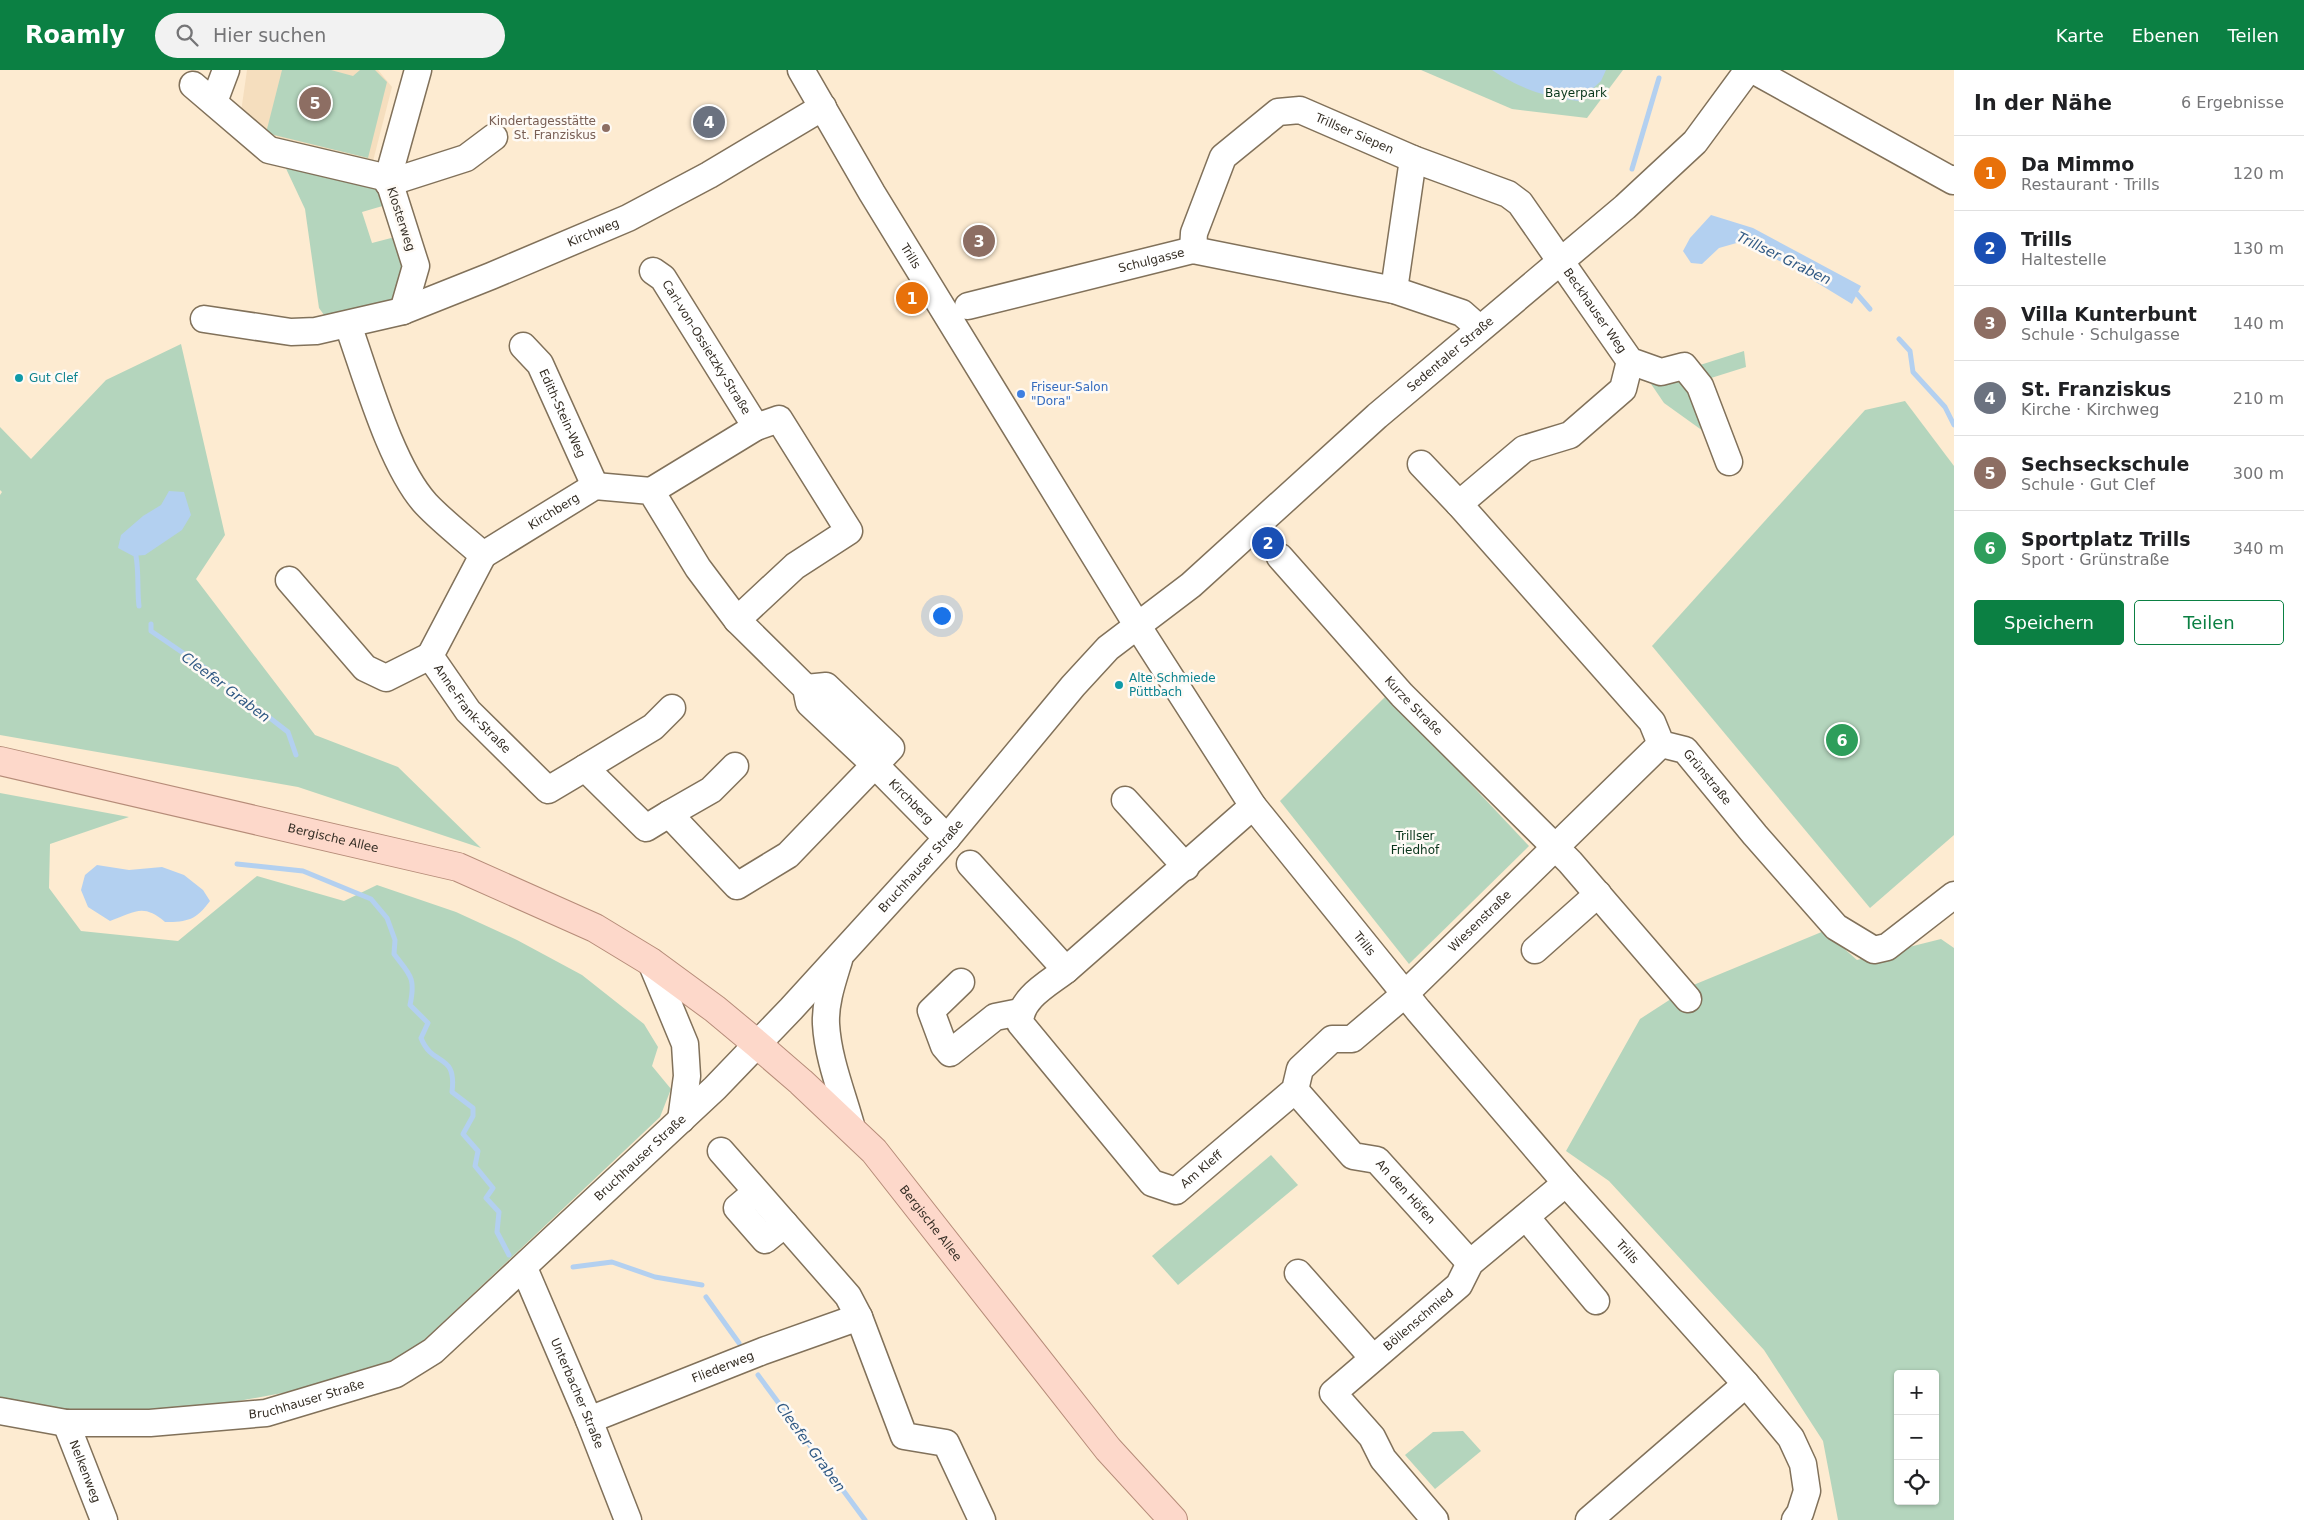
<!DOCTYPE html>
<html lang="de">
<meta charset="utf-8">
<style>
body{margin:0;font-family:"DejaVu Sans",sans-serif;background:#f2f2f2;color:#202124}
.controls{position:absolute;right:15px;bottom:15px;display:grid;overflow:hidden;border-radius:5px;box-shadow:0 1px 4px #0004}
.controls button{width:45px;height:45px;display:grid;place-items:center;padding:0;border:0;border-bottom:1px solid #e0e0e0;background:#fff;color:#202124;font:25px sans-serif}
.you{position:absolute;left:941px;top:545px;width:18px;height:18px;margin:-12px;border:4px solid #fff;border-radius:50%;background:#1a73e8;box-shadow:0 0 0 8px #1a73e833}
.badge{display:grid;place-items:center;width:32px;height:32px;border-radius:50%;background:#0b8043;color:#fff;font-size:16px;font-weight:700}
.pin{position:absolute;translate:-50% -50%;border:2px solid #fff;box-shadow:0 1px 5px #0006}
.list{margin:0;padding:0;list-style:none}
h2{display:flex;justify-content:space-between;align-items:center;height:65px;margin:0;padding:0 20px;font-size:21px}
h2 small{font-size:16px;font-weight:400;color:#757577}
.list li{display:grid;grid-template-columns:32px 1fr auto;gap:15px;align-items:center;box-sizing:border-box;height:75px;padding:0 20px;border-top:1px solid #e0e0e0}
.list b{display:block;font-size:19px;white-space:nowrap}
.list p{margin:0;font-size:16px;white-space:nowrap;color:#757577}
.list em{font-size:16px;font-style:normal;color:#757577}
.actions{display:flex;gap:10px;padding:15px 20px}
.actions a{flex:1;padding:11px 0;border:1px solid #0b8043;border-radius:5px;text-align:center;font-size:18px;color:#0b8043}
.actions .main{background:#0b8043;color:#fff}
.icon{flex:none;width:28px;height:28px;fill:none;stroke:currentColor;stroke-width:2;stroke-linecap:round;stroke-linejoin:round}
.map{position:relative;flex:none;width:1954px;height:1450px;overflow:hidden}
header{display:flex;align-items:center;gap:30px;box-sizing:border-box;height:70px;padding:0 25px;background:#0b8043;color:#fff}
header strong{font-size:24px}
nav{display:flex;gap:28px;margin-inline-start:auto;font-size:18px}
.search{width:350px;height:45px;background:#f2f2f2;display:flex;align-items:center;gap:12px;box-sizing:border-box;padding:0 18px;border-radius:28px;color:#757577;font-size:19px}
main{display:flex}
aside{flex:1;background:#fff}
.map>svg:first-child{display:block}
</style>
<header>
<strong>Roamly</strong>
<div class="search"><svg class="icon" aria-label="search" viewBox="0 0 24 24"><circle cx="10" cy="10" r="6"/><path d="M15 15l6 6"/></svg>Hier suchen</div>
<nav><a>Karte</a><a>Ebenen</a><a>Teilen</a></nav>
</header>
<main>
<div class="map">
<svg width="1954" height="1450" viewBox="0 0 1954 1450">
<rect width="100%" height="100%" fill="#fdebd1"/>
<path fill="#f5debe" d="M 247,0 L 378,0 L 392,17 L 372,95 L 268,73 L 240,49 Z"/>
<g fill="#b4d5bd" fill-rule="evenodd">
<path d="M 282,0 L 331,0 L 353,6 L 360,0 L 375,0 L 387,12 L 368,88 L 266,63 Z"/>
<path d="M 1421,0 L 1623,0 L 1587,48 L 1512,39 Z"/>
<path d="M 282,90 L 379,111 L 386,135 L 362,142 L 372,173 L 395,167 L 404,196 L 393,230 L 327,249 L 319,238 L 305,139 Z"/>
<path d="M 181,274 L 225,465 L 196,509 L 315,665 L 398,697 L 481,778 L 298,717 L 0,665 L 0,425 L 2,422 L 0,420 L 0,357 L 31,389 L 106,310 Z"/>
<path d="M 1744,281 L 1746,297 L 1711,308 L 1700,295 Z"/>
<path d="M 1686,304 L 1710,366 L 1664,333 L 1647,308 Z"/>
<path d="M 1905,331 L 1954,396 L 1954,765 L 1870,838 L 1652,576 L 1865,340 Z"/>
<path d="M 1387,625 L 1529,776 L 1409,894 L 1280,731 Z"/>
<path d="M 0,723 L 129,747 L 50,774 L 49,818 L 81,861 L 178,871 L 257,806 L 344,831 L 377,815 L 456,842 L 517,870 L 582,905 L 644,954 L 658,977 L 652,996 L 671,1019 L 660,1047 L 421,1273 L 396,1291 L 315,1317 L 201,1338 L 50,1341 L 0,1331 Z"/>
<path d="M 1824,861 L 1857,890 L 1941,869 L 1954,878 L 1954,1450 L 1838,1450 L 1823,1371 L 1764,1280 L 1609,1111 L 1566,1081 L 1640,949 L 1691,916 ZM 1898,1304 L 1935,1304 L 1935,1431 L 1898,1431 Z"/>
<path d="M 1271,1085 L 1298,1115 L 1178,1215 L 1152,1186 Z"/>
<path d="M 1463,1361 L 1481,1381 L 1435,1419 L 1405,1385 L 1433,1362 Z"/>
</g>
<g fill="#b3d0f0">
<path d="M 1492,0 L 1606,0 L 1601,11 L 1579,31 C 1543,26 1523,20 1492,0 Z"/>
<path d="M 1711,145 L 1753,158 L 1861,216 L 1852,234 L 1788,195 L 1740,172 L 1719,178 L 1702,194 L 1691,193 L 1683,181 L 1690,168 Z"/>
<path d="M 169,421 L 184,422 L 191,445 L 182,460 L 145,485 L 133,486 L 118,478 L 121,465 L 143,446 L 161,435 Z"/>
<path d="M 97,795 L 129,800 L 162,797 L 184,805 L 203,820 L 210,831 C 196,850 188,852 165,852 C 143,833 135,842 110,851 L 88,837 L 81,820 L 85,805 Z"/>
</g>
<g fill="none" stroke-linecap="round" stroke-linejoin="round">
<g stroke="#b3d0f0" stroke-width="5">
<path d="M 1632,99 L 1659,8"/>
<path d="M 1851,221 L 1857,224 L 1870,239"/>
<path d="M 1899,269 L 1910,281 L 1913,302 L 1945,337 L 1954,355"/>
<path d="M 136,486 C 139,503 137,519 139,536"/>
<path d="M 151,554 L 151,561 L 208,600 L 288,662 L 296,685"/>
<path d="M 237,794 L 303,801 L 371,829 L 387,848 L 395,870 L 394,884 C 410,905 416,907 410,935 L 428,953 L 421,968 C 433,998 457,982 452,1022 L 473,1038 L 473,1046 L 463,1064 L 478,1081 L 475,1096 L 493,1118 L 486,1128 L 499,1142 L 497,1162 L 509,1185"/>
<path d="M 573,1197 L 612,1192 L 655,1207 L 702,1215"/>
<path d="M 706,1227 L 739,1273"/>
<path d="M 758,1305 L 865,1450"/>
</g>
<g stroke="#81715a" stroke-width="29">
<g id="minor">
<path id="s1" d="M 801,0 L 872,123 L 1137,555 L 1253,736 L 1418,940 L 1566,1113 L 1746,1314 L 1791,1368 L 1803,1394 L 1807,1421 L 1800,1443 L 1795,1450"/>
<path d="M 1753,0 L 1953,111 L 1954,109"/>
<path d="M 193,15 L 269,80 L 388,108"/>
<path d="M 214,32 L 226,0"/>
<path d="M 388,113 L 466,88 L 494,67"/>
<path id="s2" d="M 1193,180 L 1194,163 L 1223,87 L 1278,42 L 1300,40 L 1413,89 L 1508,124 L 1520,133 L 1630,291 L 1661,302 L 1684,296 L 1700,316 L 1729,392"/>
<path id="s3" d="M 653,201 L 663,208 L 756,357 L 779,349 L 849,461 L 795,496 L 737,550"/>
<path d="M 1394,220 L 1413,89"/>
<path id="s4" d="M 968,236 L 1193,180 L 1394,220 L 1462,243 L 1479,258"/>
<path d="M 403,241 L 416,196 L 388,108 L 418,0"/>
<path id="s5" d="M 204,249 L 291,262 L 316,261 L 403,241 L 491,206 L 628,148 L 709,105 L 823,37"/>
<path id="s6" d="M 348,255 C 366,305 391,396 426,434 C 443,452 464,468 483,485 L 595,416 L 651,421 L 698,498 L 737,550 L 806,618 L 809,633 L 875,695 L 947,768"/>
<path id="s7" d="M 523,276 L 540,294 L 595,416"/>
<path id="s8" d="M 1421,394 L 1459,434 L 1652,652 L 1661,674 L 1685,680 L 1755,765 L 1836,857 L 1874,880 L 1887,877 L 1954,825"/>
<path d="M 651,421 L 756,357"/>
<path d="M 1459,434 L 1524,379 L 1570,365 L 1623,319 L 1630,291"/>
<path id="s9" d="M 483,485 L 430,586 L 468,641 L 548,720 L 585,698 L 646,758 L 669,744 L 737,816 L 788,785 L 891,678 L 826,616 L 806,618"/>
<path id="s10" d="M 1280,487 L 1402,625 L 1570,792 L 1688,929"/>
<path d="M 289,510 L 365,598 L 386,608 L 430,586"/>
<path d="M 585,698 L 653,657 L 672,638"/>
<path d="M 1125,730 L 1186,797"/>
<path d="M 669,744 L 711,720 L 735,696"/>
<path d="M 970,794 L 1066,900 L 1253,736"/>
<path d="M 1535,880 L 1598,824"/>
<path d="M 839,890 C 833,910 825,932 826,954 C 828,990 843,1025 852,1059"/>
<path d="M 651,892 L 685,974 L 687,1006 L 681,1050"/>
<path id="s11" d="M 1066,900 C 1048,914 1020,928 1020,953 L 1152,1113 L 1176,1121 L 1295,1020 L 1300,999 L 1332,969 L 1352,969 L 1405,924 L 1661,674"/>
<path d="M 961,912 L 931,941 L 944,976 L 950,983 L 995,947 L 1020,942"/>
<path id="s12" d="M 1295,1020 L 1353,1086 L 1377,1090 L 1470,1193"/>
<path d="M 721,1081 L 848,1226 L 859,1247 L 904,1366 L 946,1373 L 982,1450"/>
<path d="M 756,1122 L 737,1138 L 765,1170 L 785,1154"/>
<path d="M 1526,1147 L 1596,1231"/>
<path id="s13" d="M 524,1198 L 589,1350 L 628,1450"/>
<path d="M 1298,1203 L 1373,1288"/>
<path id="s14" d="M 0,1341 L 66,1353 L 150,1353 L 266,1343 L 396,1304 L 433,1281 L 715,1018 L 791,939 L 947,768 L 1073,616 L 1108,578 L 1191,515 L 1377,346 L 1625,137 L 1695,72 L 1748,0"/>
<path id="s15" d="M 589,1350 L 763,1281 L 859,1247"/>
<path id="s16" d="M 66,1353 L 104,1450"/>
<path id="s17" d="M 1435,1450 L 1383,1389 L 1372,1367 L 1333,1323 L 1459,1215 L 1470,1193 L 1566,1113"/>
<path d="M 1589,1450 L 1746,1314"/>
</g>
</g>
<g stroke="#b68c79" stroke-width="30">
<g id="major">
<path id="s18" d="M 0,691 L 458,797 L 595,858 L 651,892 L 715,939 L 757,974 L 801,1012 L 874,1081 L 1108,1379 L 1173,1450"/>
</g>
</g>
<use href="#minor" stroke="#fff" stroke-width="26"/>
<use href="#major" stroke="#fdd8ca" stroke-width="28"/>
</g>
<circle fill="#8d6e63" stroke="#fefaf5" stroke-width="2" cx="606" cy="58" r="5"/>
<g fill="#0f9aa8" stroke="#fefaf5" stroke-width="2">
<circle cx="19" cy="308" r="5"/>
<circle cx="1119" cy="615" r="5"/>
</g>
<circle fill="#3f7fe0" stroke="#fefaf5" stroke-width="2" cx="1021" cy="324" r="5"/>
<g text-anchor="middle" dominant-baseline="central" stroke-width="5" stroke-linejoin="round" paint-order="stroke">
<g font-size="12" fill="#07341a" stroke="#fefaf5">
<text x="1576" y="23">Bayerpark</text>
<text x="1415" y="766">Trillser<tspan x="1415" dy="14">Friedhof</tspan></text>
</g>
<g font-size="12" fill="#785e54" stroke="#fefaf5" text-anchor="end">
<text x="596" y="51">Kindertagesstätte<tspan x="596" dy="14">St. Franziskus</tspan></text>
</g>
<g font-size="12" fill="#352e25" stroke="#fefaf5">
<text stroke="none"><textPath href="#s2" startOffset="251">Trillser Siepen</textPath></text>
<text transform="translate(401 149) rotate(72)">Klosterweg</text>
<text stroke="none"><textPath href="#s5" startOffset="408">Kirchweg</textPath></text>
<text stroke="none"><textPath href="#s1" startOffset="216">Trills</textPath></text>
<text stroke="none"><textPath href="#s4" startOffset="189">Schulgasse</textPath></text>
<text stroke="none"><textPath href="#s2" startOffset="562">Beckhauser Weg</textPath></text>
<text stroke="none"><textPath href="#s3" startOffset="94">Carl-von-Ossietzky-Straße</textPath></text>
<text stroke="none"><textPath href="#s14" startOffset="1874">Sedentaler Straße</textPath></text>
<text stroke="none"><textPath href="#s7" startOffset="79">Edith-Stein-Weg</textPath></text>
<text stroke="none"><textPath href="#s6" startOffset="356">Kirchberg</textPath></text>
<text stroke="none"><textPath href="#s10" startOffset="200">Kurze Straße</textPath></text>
<text stroke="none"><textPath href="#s9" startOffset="182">Anne-Frank-Straße</textPath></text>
<text stroke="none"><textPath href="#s8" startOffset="430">Grünstraße</textPath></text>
<text stroke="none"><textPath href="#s6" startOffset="870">Kirchberg</textPath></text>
<text stroke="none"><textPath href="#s18" startOffset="342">Bergische Allee</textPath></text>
<text stroke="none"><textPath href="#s14" startOffset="1135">Bruchhauser Straße</textPath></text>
<text stroke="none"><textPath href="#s11" startOffset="721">Wiesenstraße</textPath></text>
<text stroke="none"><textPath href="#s1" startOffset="1041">Trills</textPath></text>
<text stroke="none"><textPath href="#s14" startOffset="730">Bruchhauser Straße</textPath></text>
<text stroke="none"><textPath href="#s11" startOffset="339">Am Kleff</textPath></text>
<text stroke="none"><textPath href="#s12" startOffset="155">An den Höfen</textPath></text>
<text stroke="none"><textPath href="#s18" startOffset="1070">Bergische Allee</textPath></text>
<text stroke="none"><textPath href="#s1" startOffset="1446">Trills</textPath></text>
<text stroke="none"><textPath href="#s17" startOffset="276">Böllenschmied</textPath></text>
<text stroke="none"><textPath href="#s15" startOffset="144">Fliederweg</textPath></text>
<text stroke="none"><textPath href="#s13" startOffset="136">Unterbacher Straße</textPath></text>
<text stroke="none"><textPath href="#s14" startOffset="310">Bruchhauser Straße</textPath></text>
<text stroke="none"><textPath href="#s16" startOffset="52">Nelkenweg</textPath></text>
</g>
<g font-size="12" fill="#0d838f" stroke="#fefaf5" text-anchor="start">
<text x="29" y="308">Gut Clef</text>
<text x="1129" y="608">Alte Schmiede<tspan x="1129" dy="14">Püttbach</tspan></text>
</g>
<g font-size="12" fill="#366cbe" stroke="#fefaf5" text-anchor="start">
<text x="1031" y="317">Friseur-Salon<tspan x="1031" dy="14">"Dora"</tspan></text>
</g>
<g font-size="14" font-style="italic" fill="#305984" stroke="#fefaf5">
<text transform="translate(1784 188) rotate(26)">Trillser Graben</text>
<text transform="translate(226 617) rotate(37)">Cleefer Graben</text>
<text transform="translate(811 1377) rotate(54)">Cleefer Graben</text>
</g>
</g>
</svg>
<div class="controls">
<button>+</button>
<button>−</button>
<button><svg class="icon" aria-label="locate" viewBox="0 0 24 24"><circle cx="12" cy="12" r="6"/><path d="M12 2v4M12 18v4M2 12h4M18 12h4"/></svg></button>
</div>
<div class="you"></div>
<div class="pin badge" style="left:912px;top:228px;background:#e8710a">1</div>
<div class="pin badge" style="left:1268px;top:473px;background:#1a4fb4">2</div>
<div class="pin badge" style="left:979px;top:171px;background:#8d6e63">3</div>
<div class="pin badge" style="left:709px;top:52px;background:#6b7280">4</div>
<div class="pin badge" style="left:315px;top:33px;background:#8d6e63">5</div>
<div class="pin badge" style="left:1842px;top:670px;background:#2e9e5b">6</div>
</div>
<aside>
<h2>In der Nähe<small>6 Ergebnisse</small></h2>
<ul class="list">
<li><span class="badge" style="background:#e8710a">1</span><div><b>Da Mimmo</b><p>Restaurant · Trills</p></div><em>120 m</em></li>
<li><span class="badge" style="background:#1a4fb4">2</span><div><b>Trills</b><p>Haltestelle</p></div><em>130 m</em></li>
<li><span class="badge" style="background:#8d6e63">3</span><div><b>Villa Kunterbunt</b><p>Schule · Schulgasse</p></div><em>140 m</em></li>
<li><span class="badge" style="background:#6b7280">4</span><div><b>St. Franziskus</b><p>Kirche · Kirchweg</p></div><em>210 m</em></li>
<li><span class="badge" style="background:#8d6e63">5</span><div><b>Sechseckschule</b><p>Schule · Gut Clef</p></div><em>300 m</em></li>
<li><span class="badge" style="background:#2e9e5b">6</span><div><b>Sportplatz Trills</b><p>Sport · Grünstraße</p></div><em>340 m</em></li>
</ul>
<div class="actions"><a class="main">Speichern</a><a>Teilen</a></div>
</aside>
</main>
